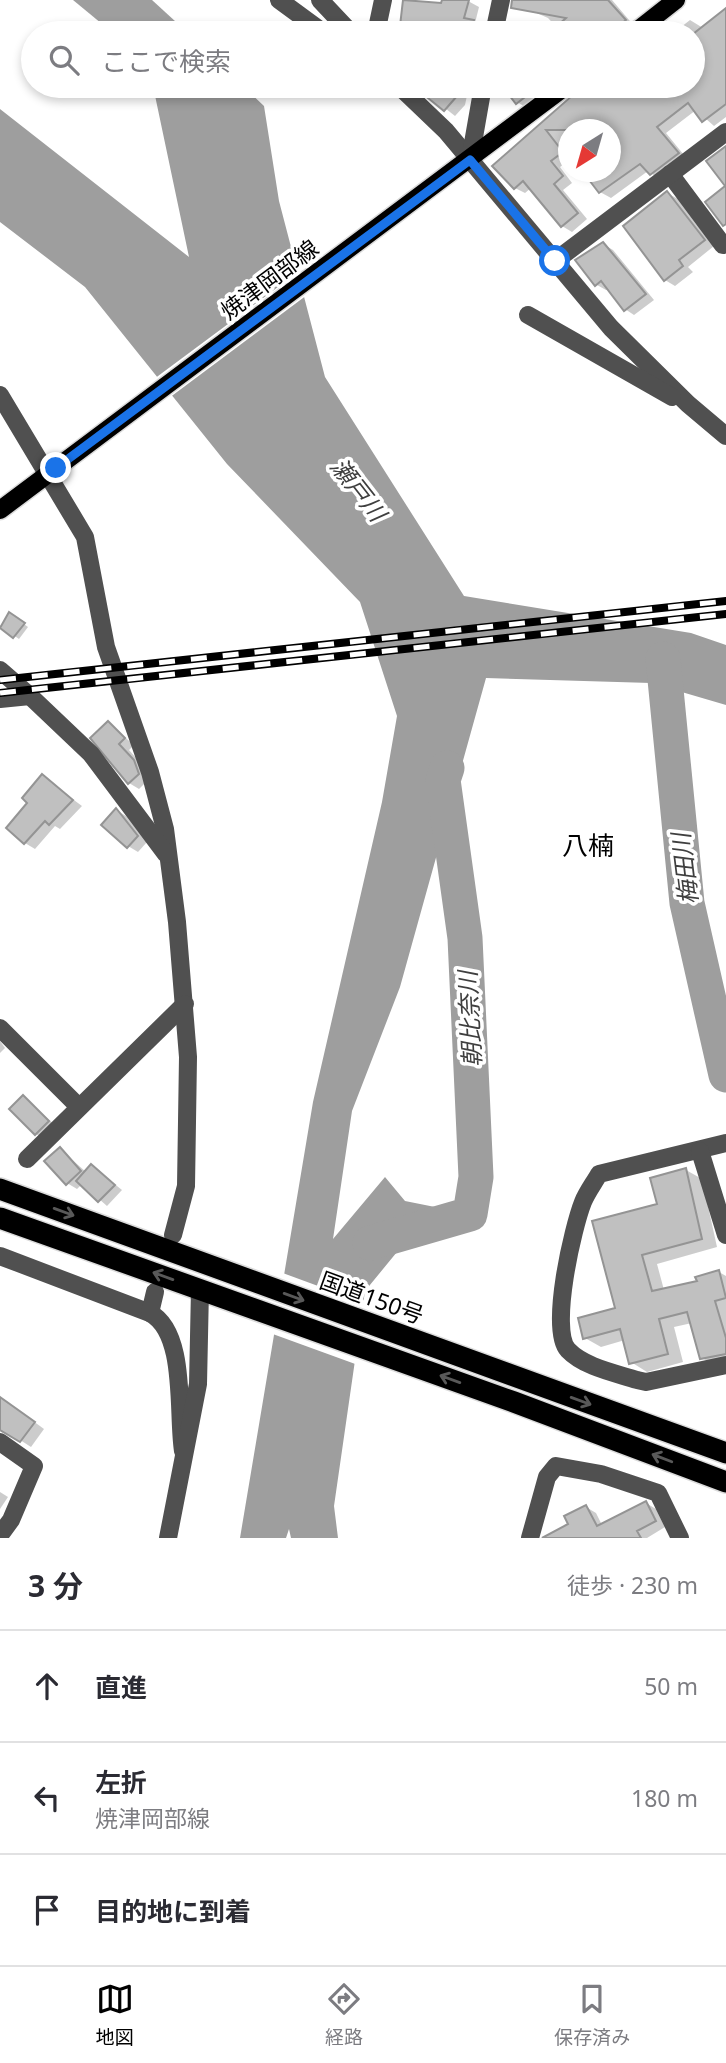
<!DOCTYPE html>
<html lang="ja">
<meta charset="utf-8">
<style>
body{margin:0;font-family:"Noto Sans","Noto Sans JP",sans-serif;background:#f2f2f3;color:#2b2b33}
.compass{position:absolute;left:558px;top:119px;width:63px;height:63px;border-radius:50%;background:#fff;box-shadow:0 4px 10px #0003;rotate:217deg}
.stop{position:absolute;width:21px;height:21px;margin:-16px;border:5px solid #1a73e8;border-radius:50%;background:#fff}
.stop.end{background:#1a73e8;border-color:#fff;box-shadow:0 2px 7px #0008}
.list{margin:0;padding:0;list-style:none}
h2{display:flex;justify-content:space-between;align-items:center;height:91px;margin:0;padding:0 28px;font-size:30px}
h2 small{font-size:23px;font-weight:400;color:#7c7c81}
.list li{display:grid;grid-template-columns:46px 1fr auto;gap:21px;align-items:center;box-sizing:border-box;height:112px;padding:0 28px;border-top:2px solid #e1e1e2}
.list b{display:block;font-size:26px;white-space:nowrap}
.list p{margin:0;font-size:23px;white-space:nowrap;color:#7c7c81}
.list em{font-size:23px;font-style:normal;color:#7c7c81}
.icon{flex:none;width:38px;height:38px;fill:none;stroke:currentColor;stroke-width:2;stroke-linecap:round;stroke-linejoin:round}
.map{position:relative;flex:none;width:726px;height:1538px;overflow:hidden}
.search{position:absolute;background:#fff;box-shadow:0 4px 10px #0003;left:21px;right:21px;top:21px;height:77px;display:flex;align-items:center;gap:18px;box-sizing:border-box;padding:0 24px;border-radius:38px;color:#7c7c81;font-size:26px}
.sheet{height:427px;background:#fff}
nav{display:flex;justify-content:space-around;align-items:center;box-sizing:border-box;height:98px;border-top:2px solid #e1e1e2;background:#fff;font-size:19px;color:#7c7c81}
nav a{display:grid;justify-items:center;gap:4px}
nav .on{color:#000}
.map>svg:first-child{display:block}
</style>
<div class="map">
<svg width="726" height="1538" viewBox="0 0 726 1538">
<rect width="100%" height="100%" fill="#fff"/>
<g fill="#9e9e9e">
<path d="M 73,0 L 152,0 L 188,33 L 113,33 Z"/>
<path d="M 153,86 L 243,86 L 264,106 L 279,201 L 325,377 L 464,596 L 691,633 L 726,645 L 726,705 L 651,683 L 486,678 L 400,987 L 352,1111 L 333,1239 L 385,1177 L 405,1201 L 470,1214 L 415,1230 L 365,1291 L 334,1506 L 338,1538 L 291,1538 L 289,1529 L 286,1538 L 240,1538 L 313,1102 L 382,802 L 397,716 L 360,602 L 227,464 L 85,287 L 0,222 L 0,109 L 189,257 Z"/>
</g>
<g fill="#fff">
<path d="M 301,270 L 307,295 L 169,398 L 154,379 Z"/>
<path d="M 280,1272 L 367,1304 L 358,1365 L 270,1333 Z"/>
</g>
<g fill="#0003">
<path d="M 404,0 L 442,4 L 443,0 L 468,1 L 479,7 L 475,23 L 484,28 L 483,33 L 404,33 L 406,27 L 401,25 Z"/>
<path d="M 533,0 L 612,0 L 635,27 L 627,33 L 562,33 L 548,18 L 532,11 Z"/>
<path d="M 726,17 L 726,117 L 714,126 L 696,110 L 666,133 L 688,160 L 661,180 L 648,171 L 611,198 L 600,192 L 587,173 L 610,172 L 610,130 L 568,130 L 568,161 L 560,167 L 572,183 L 563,190 L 587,219 L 572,232 L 562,226 L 531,188 L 525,193 L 515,188 L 494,166 L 587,86 L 693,86 L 693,33 L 676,31 L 690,20 L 703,28 Z"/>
<path d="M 433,86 L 469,86 L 465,105 L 455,116 L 426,93 Z"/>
<path d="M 512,86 L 549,86 L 552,90 L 527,108 L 517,102 L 507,89 Z"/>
<path d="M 667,193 L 678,199 L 714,246 L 688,267 L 693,272 L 675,286 L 665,280 Z"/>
<path d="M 603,244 L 613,250 L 654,300 L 634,315 L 625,309 L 609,288 L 606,290 L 597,285 L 577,261 Z"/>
<path d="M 10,614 L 28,627 L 19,639 L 0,626 Z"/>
<path d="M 108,723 L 134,745 L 129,750 L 144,767 L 148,780 L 139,789 L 129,783 Z"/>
<path d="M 43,777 L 82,806 L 60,829 L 55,826 L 35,849 L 25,843 L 30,803 Z"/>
<path d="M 116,810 L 126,816 L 147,842 L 138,852 L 128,846 Z"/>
<path d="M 0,1041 L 5,1048 L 0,1053 Z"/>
<path d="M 24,1097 L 58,1128 L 46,1140 L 36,1134 Z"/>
<path d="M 60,1149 L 86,1172 L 92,1166 L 122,1190 L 107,1206 L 82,1184 L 77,1189 L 67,1183 Z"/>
<path d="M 686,1170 L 702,1179 L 717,1247 L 657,1264 L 664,1290 L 699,1282 L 719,1272 L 726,1276 L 726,1365 L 718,1367 L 702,1358 L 692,1323 L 674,1327 L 683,1362 L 647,1372 L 631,1362 L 625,1340 L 601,1347 L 585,1338 L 617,1309 L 659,1205 Z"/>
<path d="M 0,1406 L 14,1407 L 44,1429 L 31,1447 L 0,1427 Z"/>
<path d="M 0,1492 L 8,1497 L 0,1509 Z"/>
<path d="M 646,1503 L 656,1509 L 665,1527 L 647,1538 L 544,1538 L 570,1525 L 586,1507 L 596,1513 L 602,1525 Z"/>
</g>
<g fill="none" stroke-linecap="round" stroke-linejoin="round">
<g stroke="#9e9e9e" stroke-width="35">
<path d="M 663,659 L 687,903 L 726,1075"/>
<path d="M 370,1243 L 470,1214 L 476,1177 L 465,938 L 443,780 L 447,768"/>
</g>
</g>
<g fill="#c0c0c0" stroke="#949494" stroke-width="2">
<path d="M 403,0 L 441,3 L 442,0 L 469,0 L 464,18 L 474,20 L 471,33 L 442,33 L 400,26 Z"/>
<path d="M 512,0 L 608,0 L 626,20 L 610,33 L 549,33 L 566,18 L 511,8 Z"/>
<path d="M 726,8 L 726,104 L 702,122 L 688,103 L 657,127 L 679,153 L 650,175 L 640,164 L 599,193 L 583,172 L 611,172 L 611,130 L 546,130 L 563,152 L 551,161 L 563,176 L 554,184 L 578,213 L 561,227 L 523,181 L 514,189 L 492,166 L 573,95 L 577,86 L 693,86 L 693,34 Z"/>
<path d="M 430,86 L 446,86 L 457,96 L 444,111 L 423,94 Z"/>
<path d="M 502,86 L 539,86 L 516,104 Z"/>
<path d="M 726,146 L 726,224 L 723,226 L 705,202 L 725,186 L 706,161 Z"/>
<path d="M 667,191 L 705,240 L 679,260 L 683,266 L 664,281 L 623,226 Z"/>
<path d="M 603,242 L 646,294 L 624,311 L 601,281 L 595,286 L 575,260 Z"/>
<path d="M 9,612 L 25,623 L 13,638 L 0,628 Z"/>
<path d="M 108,721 L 125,738 L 119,744 L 134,760 L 139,774 L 128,784 L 90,738 Z"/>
<path d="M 42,774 L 73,800 L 49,825 L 45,821 L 24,844 L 6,828 L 27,803 L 22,798 Z"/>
<path d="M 116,808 L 138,836 L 127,848 L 101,825 Z"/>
<path d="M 23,1095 L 49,1121 L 35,1135 L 9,1109 Z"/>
<path d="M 60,1147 L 81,1171 L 66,1185 L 44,1161 Z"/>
<path d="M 91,1164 L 115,1185 L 98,1202 L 76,1181 Z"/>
<path d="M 686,1168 L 702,1239 L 642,1255 L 652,1291 L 697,1281 L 695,1277 L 719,1270 L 726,1298 L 715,1301 L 726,1338 L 726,1354 L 700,1359 L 687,1312 L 659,1319 L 668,1354 L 629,1364 L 620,1329 L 583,1339 L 578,1318 L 615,1308 L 592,1221 L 657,1204 L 650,1178 Z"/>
<path d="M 0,1397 L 35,1422 L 20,1442 L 0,1430 Z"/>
<path d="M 646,1501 L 656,1521 L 637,1531 L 641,1538 L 542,1538 L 568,1524 L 564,1516 L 586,1505 L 597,1526 Z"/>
</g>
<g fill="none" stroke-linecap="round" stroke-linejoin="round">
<g stroke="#dbdbdb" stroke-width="21">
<g id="major">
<path d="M 634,33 L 676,0"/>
<path d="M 0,510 L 566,86"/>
</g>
</g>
<g stroke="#dbdbdb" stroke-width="24">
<g id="highway">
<path d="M 0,1189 L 726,1453"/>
<path d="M 0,1218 L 514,1402 L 726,1482"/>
</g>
</g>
<g stroke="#505050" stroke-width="18">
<path d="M 279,0 L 324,33"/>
<path d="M 320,0 L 351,33"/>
<path d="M 376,33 L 383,0"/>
<path d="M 494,33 L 501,0"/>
<path d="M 399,86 L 446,131 L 611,328 L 688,404 L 726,436"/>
<path d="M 470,160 L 483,86"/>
<path d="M 670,174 L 723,245 L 726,243"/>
<path d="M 555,261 L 726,132"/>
<path d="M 528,315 L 672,397"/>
<path d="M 0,395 L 85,537 L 106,647 L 150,772 L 165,829 L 177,922 L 188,1057 L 186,1186 L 173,1235"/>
<path d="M 0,670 L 30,696 L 0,699"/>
<path d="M 30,696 L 91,754 L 166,854"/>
<path d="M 0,1028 L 78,1106"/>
<path d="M 726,1143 L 599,1174 C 594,1183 587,1192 583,1202 C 573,1227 549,1330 568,1350 C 584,1367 615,1373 637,1380 L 646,1382 L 726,1365"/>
<path d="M 700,1151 L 726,1235"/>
<path d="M 27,1159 L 185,1004"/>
<path d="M 0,1256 L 150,1313"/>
<path d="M 155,1292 L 150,1313 C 187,1333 177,1413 183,1451"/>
<path d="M 0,1442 L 34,1466 L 11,1520 L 0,1535"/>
<path d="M 168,1538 L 198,1384 L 200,1289"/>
<path d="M 530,1538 L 547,1477 L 556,1466 L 601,1474 L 658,1493 L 680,1538"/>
</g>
<use href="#major" stroke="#000" stroke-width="18"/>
<use href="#highway" stroke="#000" stroke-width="21"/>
<g stroke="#000" stroke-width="8">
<g id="rail">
<path d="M 0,680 L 726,601"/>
<path d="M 0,693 L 726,614"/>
</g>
</g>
<use href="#rail" stroke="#fff" stroke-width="5" stroke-dasharray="16" stroke-linecap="butt"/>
</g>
<defs><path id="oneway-shaft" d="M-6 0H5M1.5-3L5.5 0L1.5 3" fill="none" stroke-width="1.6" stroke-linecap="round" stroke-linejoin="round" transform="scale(1.75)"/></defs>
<g stroke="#595959">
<use href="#oneway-shaft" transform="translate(64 1212) rotate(20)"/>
<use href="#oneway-shaft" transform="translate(163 1276) rotate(-160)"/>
<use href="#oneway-shaft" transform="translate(294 1297) rotate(20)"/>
<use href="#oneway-shaft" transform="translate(450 1379) rotate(-160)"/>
<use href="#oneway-shaft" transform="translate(581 1401) rotate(20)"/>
<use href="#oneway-shaft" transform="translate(662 1458) rotate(-159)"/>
</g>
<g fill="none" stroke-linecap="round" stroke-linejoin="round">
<path stroke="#1a73e8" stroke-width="9" d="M 56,468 L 470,160 L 555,261"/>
</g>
<g text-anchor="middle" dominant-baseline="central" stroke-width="7" stroke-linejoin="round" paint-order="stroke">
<g font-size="23" fill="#000" stroke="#fff">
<text transform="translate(269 279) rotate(-37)">焼津岡部線</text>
<text transform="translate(372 1297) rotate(20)">国道150号</text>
</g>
<g font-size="24" font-style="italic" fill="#3f3f3f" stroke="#fff">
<text transform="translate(359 489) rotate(52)">瀬戸川</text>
<text transform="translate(684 869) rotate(-97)">梅田川</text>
<text transform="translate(469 1019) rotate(-93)">朝比奈川</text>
</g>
<g font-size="26" fill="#000" stroke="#fff">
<text x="588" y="845">八楠</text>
</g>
</g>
</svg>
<svg class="compass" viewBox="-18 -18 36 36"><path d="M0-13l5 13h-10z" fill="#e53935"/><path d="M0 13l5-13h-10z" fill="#7c7c81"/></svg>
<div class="stop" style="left:555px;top:261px"></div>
<div class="stop end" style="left:56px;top:468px"></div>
<div class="search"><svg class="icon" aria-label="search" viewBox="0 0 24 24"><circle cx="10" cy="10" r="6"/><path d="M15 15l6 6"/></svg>ここで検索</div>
</div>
<section class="sheet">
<h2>3 分<small>徒歩 · 230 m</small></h2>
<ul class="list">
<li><svg class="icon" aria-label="ahead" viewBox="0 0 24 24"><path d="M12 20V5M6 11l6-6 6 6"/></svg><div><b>直進</b></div><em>50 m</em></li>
<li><svg class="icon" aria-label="left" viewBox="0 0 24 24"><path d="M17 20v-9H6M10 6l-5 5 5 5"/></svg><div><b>左折</b><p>焼津岡部線</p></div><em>180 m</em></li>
<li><svg class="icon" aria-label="arrive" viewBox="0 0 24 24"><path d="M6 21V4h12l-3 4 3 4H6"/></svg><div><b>目的地に到着</b></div></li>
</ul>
</section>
<nav>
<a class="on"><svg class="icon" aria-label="map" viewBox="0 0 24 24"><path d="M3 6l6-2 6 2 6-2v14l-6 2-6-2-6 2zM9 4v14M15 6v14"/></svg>地図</a>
<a><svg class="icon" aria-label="directions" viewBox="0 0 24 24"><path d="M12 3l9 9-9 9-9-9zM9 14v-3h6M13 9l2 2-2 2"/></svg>経路</a>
<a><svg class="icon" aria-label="saved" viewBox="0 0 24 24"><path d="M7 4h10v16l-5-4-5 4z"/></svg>保存済み</a>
</nav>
